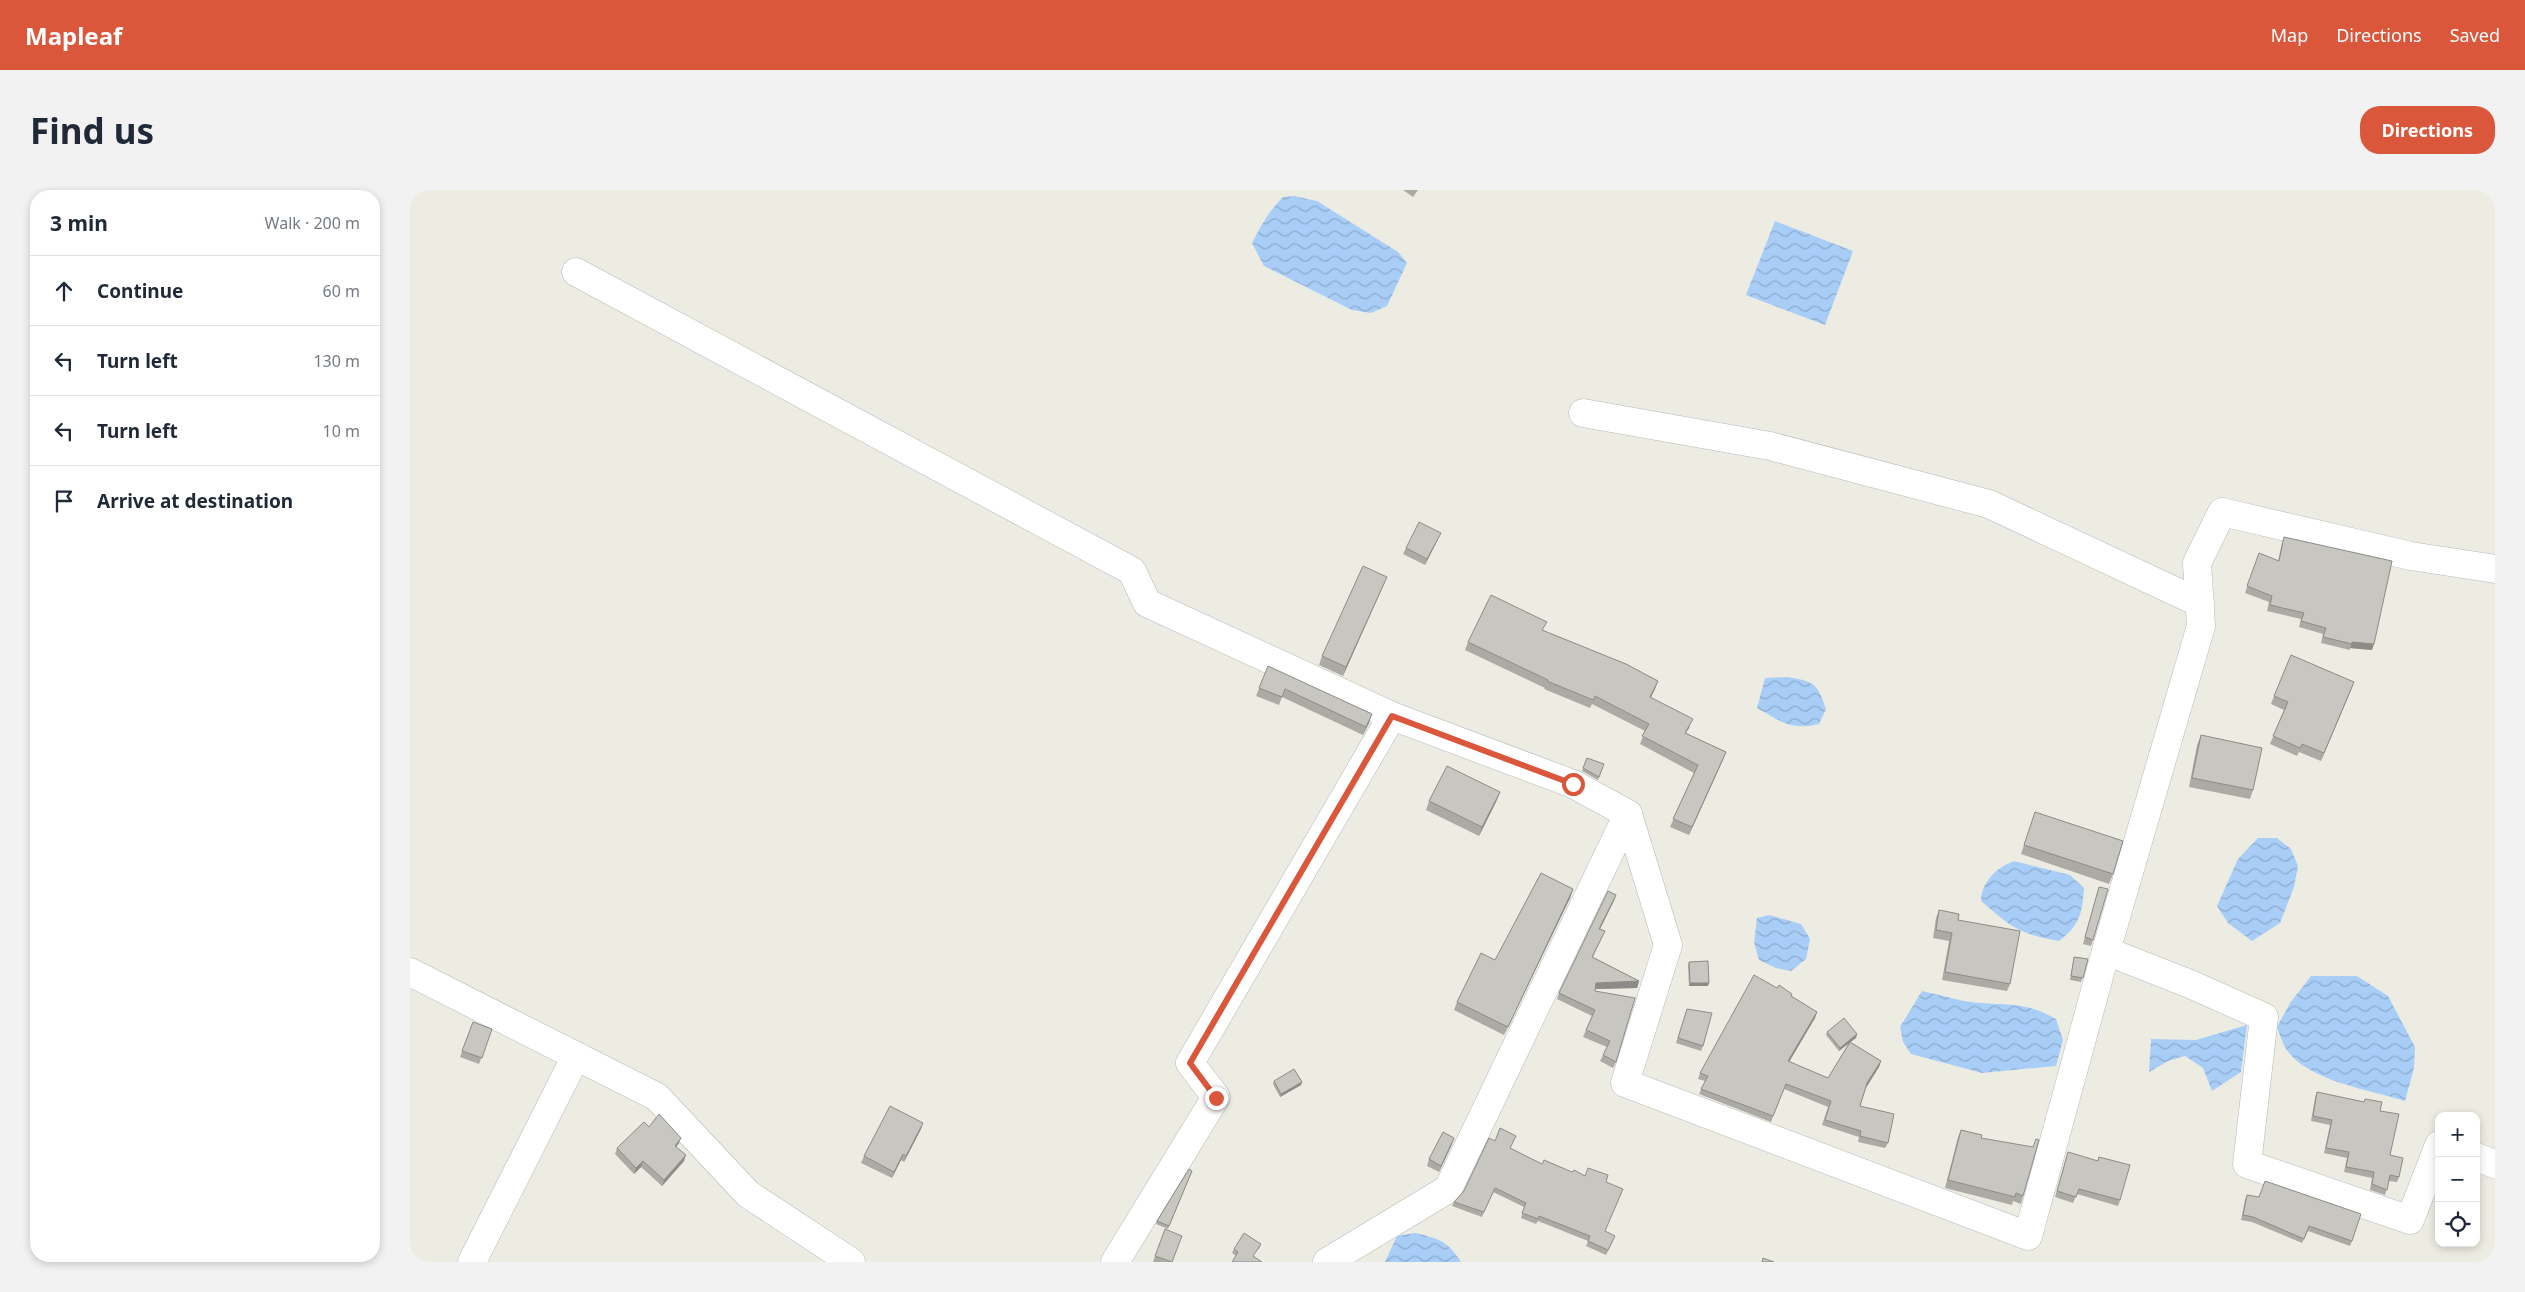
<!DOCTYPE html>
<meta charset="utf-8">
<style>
body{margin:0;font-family:"Noto Sans",sans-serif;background:#f2f2f3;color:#1f2937}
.controls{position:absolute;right:15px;bottom:15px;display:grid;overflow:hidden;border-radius:10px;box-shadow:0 2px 8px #0003}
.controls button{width:45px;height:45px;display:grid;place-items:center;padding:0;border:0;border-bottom:1px solid #e0e1e3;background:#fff;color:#1f2937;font:25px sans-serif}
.stop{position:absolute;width:15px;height:15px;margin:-11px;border:4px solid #da573c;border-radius:50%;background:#fff}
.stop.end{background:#da573c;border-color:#fff;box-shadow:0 1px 5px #0008}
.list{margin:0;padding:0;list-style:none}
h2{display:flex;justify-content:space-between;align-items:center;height:65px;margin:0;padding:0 20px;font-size:21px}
h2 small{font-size:16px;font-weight:400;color:#747a83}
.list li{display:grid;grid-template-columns:32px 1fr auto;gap:15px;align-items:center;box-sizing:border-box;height:70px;padding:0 20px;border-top:1px solid #e0e1e3}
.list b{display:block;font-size:19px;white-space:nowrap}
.list em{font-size:16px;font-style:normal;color:#747a83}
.icon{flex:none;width:28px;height:28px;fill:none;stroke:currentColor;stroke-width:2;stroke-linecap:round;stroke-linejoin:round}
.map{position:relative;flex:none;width:2085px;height:1072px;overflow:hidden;border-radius:20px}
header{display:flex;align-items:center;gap:30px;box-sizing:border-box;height:70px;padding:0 25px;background:#da573c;color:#fff}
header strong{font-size:24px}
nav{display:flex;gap:28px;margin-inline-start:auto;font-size:18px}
.intro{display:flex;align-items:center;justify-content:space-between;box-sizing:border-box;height:120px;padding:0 30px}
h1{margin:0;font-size:35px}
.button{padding:12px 22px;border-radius:20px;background:#da573c;color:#fff;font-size:18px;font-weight:700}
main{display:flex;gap:30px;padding:0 30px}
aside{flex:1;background:#fff;border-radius:20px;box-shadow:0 2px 8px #0003}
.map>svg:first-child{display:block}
</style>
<header>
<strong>Mapleaf</strong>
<nav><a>Map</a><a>Directions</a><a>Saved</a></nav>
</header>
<div class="intro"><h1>Find us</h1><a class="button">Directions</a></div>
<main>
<aside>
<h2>3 min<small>Walk · 200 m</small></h2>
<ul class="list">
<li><svg class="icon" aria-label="ahead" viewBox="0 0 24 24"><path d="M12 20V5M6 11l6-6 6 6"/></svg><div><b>Continue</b></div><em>60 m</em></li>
<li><svg class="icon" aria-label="left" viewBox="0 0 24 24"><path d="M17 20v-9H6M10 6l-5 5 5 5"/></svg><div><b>Turn left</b></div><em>130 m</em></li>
<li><svg class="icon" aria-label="left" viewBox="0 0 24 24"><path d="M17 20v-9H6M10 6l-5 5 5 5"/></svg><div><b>Turn left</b></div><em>10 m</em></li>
<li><svg class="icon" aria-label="arrive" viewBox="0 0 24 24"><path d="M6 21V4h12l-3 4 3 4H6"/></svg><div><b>Arrive at destination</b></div></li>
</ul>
</aside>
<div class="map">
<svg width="2085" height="1072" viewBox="0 0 2085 1072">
<defs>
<pattern id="water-waves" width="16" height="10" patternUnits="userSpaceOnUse" patternTransform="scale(1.25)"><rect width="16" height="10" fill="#a8cef8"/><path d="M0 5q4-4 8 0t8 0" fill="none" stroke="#8caacc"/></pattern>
</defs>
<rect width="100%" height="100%" fill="#edece3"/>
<g fill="url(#water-waves)">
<path d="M 884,6 L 907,11 L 988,62 L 997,73 L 977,116 L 961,123 L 942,120 L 854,76 L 842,53 C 851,35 859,21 873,7 Z"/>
<path d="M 1365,31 L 1443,61 L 1415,135 L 1336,105 Z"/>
<path d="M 1378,487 C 1405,492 1407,493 1416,519 L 1409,534 C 1380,541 1371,531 1347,518 L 1355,488 Z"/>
<path d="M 1848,648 L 1867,648 L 1881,659 L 1888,676 L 1884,697 L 1870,733 L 1842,751 L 1818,733 L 1807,716 L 1828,669 Z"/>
<path d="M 1604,671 L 1660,685 L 1674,698 C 1672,724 1670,735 1649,751 C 1609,744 1601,737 1571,711 C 1572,691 1586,678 1604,671 Z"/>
<path d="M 1359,725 L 1391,734 L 1400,749 L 1396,769 L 1381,781 L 1366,778 L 1349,770 L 1344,753 L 1347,728 Z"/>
<path d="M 1901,786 L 1947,786 L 1978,806 L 2005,857 L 2004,878 L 1995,911 C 1961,900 1897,891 1876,859 C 1872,853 1870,844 1867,837 L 1880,813 Z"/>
<path d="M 1512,801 C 1526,804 1540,808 1554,811 C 1590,817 1612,809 1646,829 L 1653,850 L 1646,876 L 1572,883 L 1501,864 L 1493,852 L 1490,837 Z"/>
<path d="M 1837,835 L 1831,882 L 1802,901 L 1793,878 L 1775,866 L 1758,871 L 1739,882 L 1741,849 L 1786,850 Z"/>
<path d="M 1005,1043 C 1029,1049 1037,1050 1051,1072 L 975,1072 L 987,1046 Z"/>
</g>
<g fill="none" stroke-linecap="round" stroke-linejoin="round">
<g stroke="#b6b8bc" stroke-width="29">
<g id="minor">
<path d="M 166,82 L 722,381 L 737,413 L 982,526"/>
<path d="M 1173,223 L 1360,256 L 1579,314 L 1790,413"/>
<path d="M 1696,761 L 1780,794 L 1854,827 L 1837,974 L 2000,1030 L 2029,955"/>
<path d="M 0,782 L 247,907 L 338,1004 L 441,1072"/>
<path d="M 2066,967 L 2085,974"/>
<path d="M 62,1072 L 166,866"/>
<path d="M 705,1072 L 806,907 L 780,873 L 982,526 L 1163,594 L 1218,624 L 1258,755 L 1215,893 L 1618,1046 L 1696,761 L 1791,436 L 1787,373 L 1812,322 L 2001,366 L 2085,379"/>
<path d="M 917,1072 L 1038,999 L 1218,624"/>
</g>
</g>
<use href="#minor" stroke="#fff" stroke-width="28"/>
</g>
<g fill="#acaaa5">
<path d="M 993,0 L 1008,0 L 1003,7 Z"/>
<path d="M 1031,343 L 1015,375 L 993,364 L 996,358 Z"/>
<path d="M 1874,347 L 1962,460 L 1940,458 L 1940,460 L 1911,453 L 1913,444 L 1889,437 L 1891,429 L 1857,421 L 1859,412 L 1835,403 L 1849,363 L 1868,371 L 1872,353 Z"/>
<path d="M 973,396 L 933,486 L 909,475 L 912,466 Z"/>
<path d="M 1133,441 L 1248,491 L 1241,507 L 1280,537 L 1276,543 L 1316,562 L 1279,645 L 1260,637 L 1284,583 L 1230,554 L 1235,541 L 1182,514 L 1180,518 L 1134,499 L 1135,498 L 1055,460 L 1058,452 Z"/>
<path d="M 858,476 L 959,533 L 953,545 L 872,507 L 869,515 L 846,506 Z"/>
<path d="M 1941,500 L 1911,571 L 1889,562 L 1887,566 L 1860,554 L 1874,520 L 1861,514 L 1864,506 Z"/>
<path d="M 1791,545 L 1843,600 L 1840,609 L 1779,597 L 1787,555 Z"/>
<path d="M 1177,568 L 1194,574 L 1188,590 L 1172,581 Z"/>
<path d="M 1090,602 L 1086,612 L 1069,646 L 1016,620 L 1019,611 Z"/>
<path d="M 1625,622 L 1703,684 L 1699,694 L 1611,664 Z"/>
<path d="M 1689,697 L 1683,750 L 1681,756 L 1673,754 Z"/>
<path d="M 1163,699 L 1160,708 L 1094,845 L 1044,820 L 1047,812 Z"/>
<path d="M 1206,705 L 1190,739 L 1195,741 L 1183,767 L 1229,791 L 1227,798 L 1186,799 L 1185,801 L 1206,872 L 1203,878 L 1190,871 L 1197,857 L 1173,847 L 1182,826 L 1147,809 L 1149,803 Z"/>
<path d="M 1529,720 L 1548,730 L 1600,794 L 1597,801 L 1532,790 L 1539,751 L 1523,748 L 1526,728 Z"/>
<path d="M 1664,767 L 1678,769 L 1671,792 L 1660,790 Z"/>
<path d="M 1279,772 L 1298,796 L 1279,796 L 1278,775 Z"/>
<path d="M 1381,807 L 1407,822 L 1405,828 L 1379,872 L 1418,888 L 1439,853 L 1429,861 L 1416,845 L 1417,842 L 1447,844 L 1446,848 L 1440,852 L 1471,871 L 1469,877 L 1456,898 L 1450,916 L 1478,953 L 1475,958 L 1448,952 L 1449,947 L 1412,935 L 1418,917 L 1374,899 L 1361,932 L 1289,904 L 1295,891 L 1288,889 L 1290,883 Z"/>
<path d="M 1277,819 L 1293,856 L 1291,861 L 1266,853 Z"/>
<path d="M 63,832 L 82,839 L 69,874 L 50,867 Z"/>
<path d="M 864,891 L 892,892 L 891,895 L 870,907 L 863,894 Z"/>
<path d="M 1907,902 L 1970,921 L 1980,965 L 1989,987 L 1987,992 L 1979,991 L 1975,1005 L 1960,1000 L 1962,988 L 1934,982 L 1937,968 L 1914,963 L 1920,935 L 1901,931 L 1905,908 Z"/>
<path d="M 239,937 L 269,953 L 266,957 L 274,971 L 252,996 L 231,977 L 224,984 L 205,964 L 207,958 Z"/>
<path d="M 511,939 L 494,972 L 491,970 L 482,988 L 451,973 L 454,966 Z"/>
<path d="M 1551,940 L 1613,1006 L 1611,1014 L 1603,1011 L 1602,1015 L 1535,998 L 1548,947 Z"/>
<path d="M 1085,951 L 1104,951 L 1100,958 L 1132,974 L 1196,992 L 1195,1041 L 1203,1051 L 1196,1065 L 1176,1056 L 1178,1051 L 1128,1031 L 1126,1034 L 1111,1028 L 1114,1017 L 1083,1002 L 1072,1027 L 1042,1016 L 1044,1012 L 1054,1001 Z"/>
<path d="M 1042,954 L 1029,982 L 1017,976 L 1019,969 Z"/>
<path d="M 1658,962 L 1687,971 L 1689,967 L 1710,1010 L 1708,1016 L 1667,1004 L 1663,1013 L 1645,1007 Z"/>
<path d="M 782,981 L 758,1039 L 746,1034 L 747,1031 Z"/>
<path d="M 1837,1005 L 1942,1051 L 1940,1056 L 1898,1041 L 1892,1053 L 1842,1032 L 1831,1030 L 1835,1010 Z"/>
<path d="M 851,1054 L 849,1059 L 826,1066 L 822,1063 L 824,1059 Z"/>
<path d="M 745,1066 L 762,1072 L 743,1072 Z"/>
</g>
<g fill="#8c8b86">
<path d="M 1031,343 L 1015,375 L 1017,369 Z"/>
<path d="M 977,387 L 933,486 L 936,477 Z"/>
<path d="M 1942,452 L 1964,454 L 1962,460 L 1940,458 Z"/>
<path d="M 1248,491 L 1245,499 L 1237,515 L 1240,507 Z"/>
<path d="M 1944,492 L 1941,500 L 1911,571 L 1914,563 Z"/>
<path d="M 962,524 L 959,533 L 953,545 L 956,537 Z"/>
<path d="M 1316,562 L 1313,570 L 1279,645 L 1282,637 Z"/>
<path d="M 1090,602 L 1086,612 L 1069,646 L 1072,637 Z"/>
<path d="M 1163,699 L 1160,708 L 1094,845 L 1098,837 Z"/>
<path d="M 1206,705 L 1204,711 L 1187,745 L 1189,739 Z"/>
<path d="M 1229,791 L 1227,798 L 1184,799 L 1186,793 Z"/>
<path d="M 1280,793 L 1299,793 L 1298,796 L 1279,796 Z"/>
<path d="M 1407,822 L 1405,828 L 1376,877 L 1378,871 Z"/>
<path d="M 1447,844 L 1446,848 L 1429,861 L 1430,858 Z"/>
<path d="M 1471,871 L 1469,877 L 1455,899 L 1457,893 Z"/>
<path d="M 892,892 L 891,895 L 870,907 L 871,904 Z"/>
<path d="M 513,933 L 511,939 L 494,972 L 496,966 Z"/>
<path d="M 271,948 L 269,953 L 263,961 L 265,956 Z"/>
<path d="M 1044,948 L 1042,954 L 1029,982 L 1031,976 Z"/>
<path d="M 493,964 L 491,970 L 482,988 L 484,982 Z"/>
<path d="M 276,965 L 274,971 L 252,996 L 254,990 Z"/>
<path d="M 233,971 L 231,977 L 224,984 L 226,978 Z"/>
</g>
<g fill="#c8c6c0" stroke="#8c8b86">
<path d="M 1009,332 L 1031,343 L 1017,369 L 996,358 Z"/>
<path d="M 1874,347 L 1982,371 L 1964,454 L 1942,452 L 1942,454 L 1913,447 L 1916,438 L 1891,431 L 1894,423 L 1860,415 L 1862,406 L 1837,396 L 1849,363 L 1869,371 Z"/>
<path d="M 953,376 L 977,387 L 936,477 L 912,466 Z"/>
<path d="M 1081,405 L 1137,432 L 1132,440 L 1216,474 L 1248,491 L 1240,507 L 1283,529 L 1275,543 L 1316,562 L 1282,637 L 1263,629 L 1288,575 L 1232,546 L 1239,534 L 1185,506 L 1183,510 L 1137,491 L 1138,490 L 1058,452 Z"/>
<path d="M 1881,465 L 1944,492 L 1914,563 L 1892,554 L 1890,558 L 1863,546 L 1878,512 L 1864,506 Z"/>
<path d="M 858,476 L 962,524 L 956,537 L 875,499 L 872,507 L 849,498 Z"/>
<path d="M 1791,545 L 1852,558 L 1843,600 L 1782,588 Z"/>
<path d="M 1177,568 L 1194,574 L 1189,587 L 1173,578 Z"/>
<path d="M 1037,576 L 1090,602 L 1072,637 L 1019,611 Z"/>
<path d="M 1625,622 L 1713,651 L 1703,684 L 1614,655 Z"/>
<path d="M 1131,683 L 1163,699 L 1098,837 L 1047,812 L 1071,763 L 1085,770 Z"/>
<path d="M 1689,697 L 1698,699 L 1683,750 L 1675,747 Z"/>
<path d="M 1198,701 L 1206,705 L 1189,739 L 1195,741 L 1182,767 L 1229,791 L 1186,793 L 1185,801 L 1225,808 L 1206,872 L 1193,865 L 1200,851 L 1176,840 L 1185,820 L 1149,803 Z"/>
<path d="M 1529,720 L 1549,724 L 1548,730 L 1610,741 L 1600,794 L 1535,782 L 1542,743 L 1526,740 Z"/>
<path d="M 1664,767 L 1678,769 L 1673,788 L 1661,786 Z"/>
<path d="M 1298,771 L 1299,793 L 1280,793 L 1279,772 Z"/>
<path d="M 1344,785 L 1367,798 L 1369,795 L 1382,804 L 1381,806 L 1407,822 L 1378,871 L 1418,888 L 1440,852 L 1471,871 L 1457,893 L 1450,916 L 1484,924 L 1478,953 L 1450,946 L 1451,941 L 1415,930 L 1421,911 L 1376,894 L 1363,926 L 1291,899 L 1298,886 L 1290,883 Z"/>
<path d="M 1277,819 L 1302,823 L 1293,856 L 1268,848 Z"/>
<path d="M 1434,828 L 1447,844 L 1430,858 L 1417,842 Z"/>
<path d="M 63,832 L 82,839 L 72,868 L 52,861 Z"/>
<path d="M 884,879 L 892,892 L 871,904 L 864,891 Z"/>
<path d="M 1907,902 L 1954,912 L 1955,909 L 1972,912 L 1970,921 L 1989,924 L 1980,965 L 1993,968 L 1989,987 L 1980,985 L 1977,1000 L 1962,994 L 1964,982 L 1936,977 L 1939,962 L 1916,958 L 1922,930 L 1903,926 Z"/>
<path d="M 480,916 L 513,933 L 496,966 L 493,964 L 484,982 L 454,966 Z"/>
<path d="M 249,924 L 271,948 L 265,956 L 276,965 L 254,990 L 233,971 L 226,978 L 207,958 L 234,932 L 239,937 Z"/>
<path d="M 1090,938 L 1106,946 L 1100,958 L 1132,974 L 1134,970 L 1162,982 L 1164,980 L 1175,986 L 1178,978 L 1198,985 L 1196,992 L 1213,999 L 1195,1041 L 1205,1046 L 1198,1060 L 1178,1051 L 1180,1046 L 1129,1026 L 1128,1029 L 1112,1023 L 1116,1013 L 1085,998 L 1074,1022 L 1044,1012 L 1054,1001 L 1079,948 L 1085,951 Z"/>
<path d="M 1551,940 L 1572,945 L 1571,948 L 1623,957 L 1626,949 L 1629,950 L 1613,1006 L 1606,1003 L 1605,1007 L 1538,990 Z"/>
<path d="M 1033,942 L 1044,948 L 1031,976 L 1019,969 Z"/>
<path d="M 1658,962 L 1688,971 L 1689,967 L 1720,975 L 1710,1010 L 1669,999 L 1666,1007 L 1647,1001 Z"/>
<path d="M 779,979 L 782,981 L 759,1036 L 747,1031 Z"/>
<path d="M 1855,991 L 1951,1024 L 1942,1051 L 1899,1036 L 1894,1049 L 1843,1027 L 1833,1025 L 1837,1005 L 1849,1007 Z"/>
<path d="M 755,1039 L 772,1046 L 762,1072 L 745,1066 Z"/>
<path d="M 834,1043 L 851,1054 L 843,1066 L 852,1072 L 822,1072 L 828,1062 L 824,1059 Z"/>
<path d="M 1353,1068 L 1364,1072 L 1352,1072 Z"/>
</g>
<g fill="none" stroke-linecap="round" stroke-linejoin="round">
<path stroke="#da573c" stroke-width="6" d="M 806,908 L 780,873 L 982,526 L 1163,594"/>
</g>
</svg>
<div class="controls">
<button>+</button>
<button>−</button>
<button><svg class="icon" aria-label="locate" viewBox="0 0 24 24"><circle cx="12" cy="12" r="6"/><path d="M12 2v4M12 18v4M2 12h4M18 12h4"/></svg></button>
</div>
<div class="stop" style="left:1163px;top:594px"></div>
<div class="stop end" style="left:806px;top:908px"></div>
</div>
</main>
